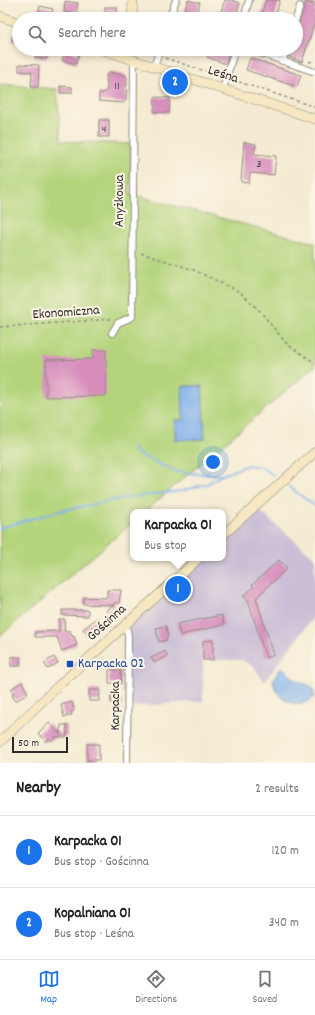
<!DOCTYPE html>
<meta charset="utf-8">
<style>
body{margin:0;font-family:Dekko,sans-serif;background:#f6f6f6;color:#222}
.scale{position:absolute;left:12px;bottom:10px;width:56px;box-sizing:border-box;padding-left:4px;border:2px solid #2b2b2b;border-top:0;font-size:11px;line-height:14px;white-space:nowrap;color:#2b2b2b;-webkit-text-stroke:3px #fcf5e5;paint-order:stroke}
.you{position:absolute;left:213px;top:462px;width:14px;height:14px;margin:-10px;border:3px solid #fff;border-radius:50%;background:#1a73e8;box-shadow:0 0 0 6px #1a73e833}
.badge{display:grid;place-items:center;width:26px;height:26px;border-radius:50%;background:#1a73e8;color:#fff;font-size:13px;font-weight:700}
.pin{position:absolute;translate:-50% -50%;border:2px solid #fff;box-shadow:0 1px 4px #0006}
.popup{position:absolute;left:130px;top:509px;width:96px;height:52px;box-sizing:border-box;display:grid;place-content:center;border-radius:8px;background:#fff;filter:drop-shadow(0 1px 3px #0005);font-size:13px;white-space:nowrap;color:#767676}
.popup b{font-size:15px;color:#222}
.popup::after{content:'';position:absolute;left:50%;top:100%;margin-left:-8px;border:8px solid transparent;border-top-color:#fff}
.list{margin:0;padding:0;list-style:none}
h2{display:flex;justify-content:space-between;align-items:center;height:52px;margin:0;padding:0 16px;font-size:17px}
h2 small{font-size:13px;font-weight:400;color:#767676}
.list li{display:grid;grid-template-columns:26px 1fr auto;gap:12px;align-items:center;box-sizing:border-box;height:72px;padding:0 16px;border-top:1px solid #e0e0e0}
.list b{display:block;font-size:15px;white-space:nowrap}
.list p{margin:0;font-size:13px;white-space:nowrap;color:#767676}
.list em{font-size:13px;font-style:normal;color:#767676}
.icon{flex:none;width:22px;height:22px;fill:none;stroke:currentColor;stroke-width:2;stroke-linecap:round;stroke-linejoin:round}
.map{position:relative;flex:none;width:315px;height:763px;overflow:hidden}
.search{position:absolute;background:#fff;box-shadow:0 2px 6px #0003;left:12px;right:12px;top:12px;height:44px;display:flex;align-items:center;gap:10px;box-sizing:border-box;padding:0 14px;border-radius:22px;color:#767676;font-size:15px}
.sheet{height:196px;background:#fff}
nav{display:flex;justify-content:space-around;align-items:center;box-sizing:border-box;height:56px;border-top:1px solid #e0e0e0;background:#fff;font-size:11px;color:#767676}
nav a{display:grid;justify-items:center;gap:2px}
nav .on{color:#1a73e8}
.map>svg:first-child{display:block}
</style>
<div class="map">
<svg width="315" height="763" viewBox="0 0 315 763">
<rect width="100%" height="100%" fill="#fcf5e5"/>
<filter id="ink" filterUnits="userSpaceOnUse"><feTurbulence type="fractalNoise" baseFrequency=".025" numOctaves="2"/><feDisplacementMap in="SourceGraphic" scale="8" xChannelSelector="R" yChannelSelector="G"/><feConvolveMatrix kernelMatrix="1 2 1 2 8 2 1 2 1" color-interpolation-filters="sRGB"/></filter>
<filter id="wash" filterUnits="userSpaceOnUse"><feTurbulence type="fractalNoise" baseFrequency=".012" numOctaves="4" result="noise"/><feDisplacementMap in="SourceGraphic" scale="16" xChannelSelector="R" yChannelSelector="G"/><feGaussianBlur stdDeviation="0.9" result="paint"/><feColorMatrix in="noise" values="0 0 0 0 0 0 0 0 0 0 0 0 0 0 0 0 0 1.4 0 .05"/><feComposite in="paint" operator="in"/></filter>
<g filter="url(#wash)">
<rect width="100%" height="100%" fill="#f4ebd2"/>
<path fill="#cabfd6" d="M 254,506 L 315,558 L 315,615 L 264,682 L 254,667 L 242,660 L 203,660 L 203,701 L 128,707 L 126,625 L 199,558 L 223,558 L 223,535 Z"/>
<path fill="#b4d47b" stroke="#708053" d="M 0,84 L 57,89 L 61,141 L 131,144 L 130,194 L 315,243 L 315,366 L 144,512 L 133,512 L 133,522 L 0,636 Z"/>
<g fill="#80b1eb" stroke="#566e8b">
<path d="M 182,386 L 202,386 L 205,439 L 175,440 L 175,420 L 183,420 Z"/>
<path d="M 283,668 C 288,672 293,678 298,681 C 308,686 314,683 314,697 C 302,709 284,704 276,690 C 274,687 274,683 273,680 L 279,670 Z"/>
</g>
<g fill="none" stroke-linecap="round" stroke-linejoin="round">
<g stroke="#80b1eb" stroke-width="2">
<path d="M 133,448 L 136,453 L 174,471 L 185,473 L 221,475"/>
<path d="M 289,487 L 315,506"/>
<path d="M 0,528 L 59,511 L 126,498 L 182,491 L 207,484 L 222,475 L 248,465 L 261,467 L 273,475"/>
</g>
</g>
<g id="blocks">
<g fill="#d78ebd">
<path d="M 188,0 L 200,3 L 195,19 L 182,19 Z"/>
<path d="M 225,0 L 231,0 L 240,3 L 235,19 L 218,19 Z"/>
<path d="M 266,0 L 280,0 L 274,19 L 260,19 Z"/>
<path d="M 65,1 L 78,3 L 76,14 L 64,12 Z"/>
<path d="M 306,2 L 315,5 L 315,21 L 302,62 L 289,57 L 291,49 L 296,49 L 296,34 Z"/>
<path d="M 40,6 L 53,9 L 50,19 L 37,16 Z"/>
<rect x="105" y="7" width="12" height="12"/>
<path d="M 14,32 L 19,34 L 19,43 L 12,41 Z"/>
<path d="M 36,49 L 48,49 L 47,59 L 35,58 Z"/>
<path d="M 210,49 L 221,49 L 229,52 L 226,64 L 207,57 Z"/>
<path d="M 65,50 L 79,54 L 76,64 L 62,60 Z"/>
<path d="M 250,58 L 301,75 L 297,87 L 246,70 Z"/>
<path d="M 19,64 L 39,65 L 38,87 L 31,87 L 32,72 L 19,71 Z"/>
<path d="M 110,72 L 118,74 L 125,75 L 127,77 L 126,100 L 123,103 L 99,101 L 99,93 L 104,93 L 107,89 L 106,75 Z"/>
<path d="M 60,86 L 72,87 L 72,93 L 60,93 Z"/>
<path d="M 155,97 L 170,98 L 169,113 L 154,112 Z"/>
<rect x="99" y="120" width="10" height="17"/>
<path d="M 244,142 L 256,144 L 254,154 L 276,156 L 274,175 L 250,173 L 249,183 L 241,182 Z"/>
<path d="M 93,350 L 106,350 L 106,396 L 46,397 L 46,360 L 93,359 Z"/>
<path d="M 279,560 L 287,568 L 256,598 L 274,655 L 266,658 L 248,600 L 243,596 L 254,587 L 252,585 Z"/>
<path d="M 107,590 L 121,590 L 119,603 L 114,603 L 113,617 L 106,617 L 107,610 L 113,605 L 83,604 L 84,597 L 107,598 Z"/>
<path d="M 62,610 L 88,610 L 88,616 L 62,615 Z"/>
<path d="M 222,615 L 224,625 L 180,635 L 177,624 Z"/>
<path d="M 97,618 L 103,626 L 89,637 L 83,629 Z"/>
<path d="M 59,619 L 65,619 L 64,631 L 70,631 L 70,634 L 71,634 L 73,637 L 74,636 L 77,645 L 62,651 L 57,637 L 35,637 L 35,632 L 59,631 Z"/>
<path d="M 166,626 L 168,637 L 166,637 L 167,640 L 159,642 L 156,628 Z"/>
<path d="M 213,640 L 213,660 L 203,660 L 203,641 Z"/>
<path d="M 165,651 L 168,656 L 154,663 L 151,658 Z"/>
<rect x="11" y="657" width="9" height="9"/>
<path d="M 54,657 L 58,663 L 48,669 L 44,663 Z"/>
<path d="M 109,670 L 121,670 L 121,684 L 109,683 Z"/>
<path d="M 22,682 L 28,694 L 15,701 L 12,695 L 14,694 L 11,689 Z"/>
<path d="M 89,690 L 100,690 L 99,701 L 89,701 Z"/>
<path d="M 111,696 L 119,696 L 120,703 L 111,703 Z"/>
<path d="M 72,702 L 74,711 L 71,712 L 72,715 L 64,717 L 61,705 Z"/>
<path d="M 49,723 L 60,735 L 61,725 L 67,725 L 67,737 L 55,737 L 52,741 L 49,739 L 46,742 L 38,733 Z"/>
<rect x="87" y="744" width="12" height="16"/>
</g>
</g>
</g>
<g filter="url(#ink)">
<use href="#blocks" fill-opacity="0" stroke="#908b7e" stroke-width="1"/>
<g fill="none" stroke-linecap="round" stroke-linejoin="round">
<g stroke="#908b7e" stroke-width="8">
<g id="street">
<path d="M 169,19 L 176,0"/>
<path d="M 244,19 L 249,0"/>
<path d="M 296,19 L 300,6"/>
<path d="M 248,49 L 315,72"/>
<path d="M 283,61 L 286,49"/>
<path d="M 154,66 L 160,49"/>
<path d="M 223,89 L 235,49"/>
<path d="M 112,333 L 118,323 L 132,317 L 134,60"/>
<path d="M 126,625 L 128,636 L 127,763"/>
</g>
</g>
<g stroke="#908b7e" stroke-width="10">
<g id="secondary">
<path d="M 0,16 L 19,23"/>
<path d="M 132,19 L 133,0"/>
<path d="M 100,49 L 315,119"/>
<path d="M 223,535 L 315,452"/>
<path d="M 0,742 L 57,687 L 199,558"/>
</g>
</g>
<g stroke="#908b7e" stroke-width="1.5" stroke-dasharray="3 3" stroke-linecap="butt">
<path d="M 306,0 L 315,3"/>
<path d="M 139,49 L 152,53"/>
<path d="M 165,58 L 220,76"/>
<path d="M 309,62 L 315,61"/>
<path d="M 233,80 L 315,107"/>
<path d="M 141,253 L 194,270 L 240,292 L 260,311 L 287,344 L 315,363"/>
<path d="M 0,327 L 112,319"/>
</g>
<use href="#street" stroke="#fff" stroke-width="6"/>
<use href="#secondary" stroke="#f7e8c3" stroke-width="9"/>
</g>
</g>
<rect fill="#1a4fb4" stroke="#fcf5e5" stroke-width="1.5" x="66" y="660" width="8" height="8" rx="2"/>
<g text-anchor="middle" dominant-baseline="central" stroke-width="4" stroke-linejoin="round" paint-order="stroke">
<g font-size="12" fill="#564450">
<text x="117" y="86">11</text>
<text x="104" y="129">4</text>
<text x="259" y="164">3</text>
</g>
<g font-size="14" fill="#2b2b2b" stroke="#fcf5e5">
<text transform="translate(223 75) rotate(18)">Leśna</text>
<text transform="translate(120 201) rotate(-90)">Anyżkowa</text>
<text transform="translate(66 313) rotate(-4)">Ekonomiczna</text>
<text transform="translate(107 623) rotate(-42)">Gościnna</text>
<text transform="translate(116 706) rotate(-90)">Karpacka</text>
</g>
<g font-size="14" fill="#164399" stroke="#fcf5e5" text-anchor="start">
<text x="78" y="664">Karpacka 02</text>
</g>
</g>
</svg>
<div class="scale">50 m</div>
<div class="you"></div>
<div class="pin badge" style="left:178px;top:589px">1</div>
<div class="popup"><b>Karpacka 01</b>Bus stop</div>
<div class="pin badge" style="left:175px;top:82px">2</div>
<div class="search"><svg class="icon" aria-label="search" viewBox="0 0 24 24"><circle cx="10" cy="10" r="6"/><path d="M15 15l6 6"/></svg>Search here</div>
</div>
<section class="sheet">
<h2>Nearby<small>2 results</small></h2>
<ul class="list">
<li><span class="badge">1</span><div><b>Karpacka 01</b><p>Bus stop · Gościnna</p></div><em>120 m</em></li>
<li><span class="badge">2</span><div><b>Kopalniana 01</b><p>Bus stop · Leśna</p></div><em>340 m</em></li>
</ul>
</section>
<nav>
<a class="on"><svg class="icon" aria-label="map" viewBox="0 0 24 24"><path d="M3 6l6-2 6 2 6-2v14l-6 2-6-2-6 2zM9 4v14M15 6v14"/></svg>Map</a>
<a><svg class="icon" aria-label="directions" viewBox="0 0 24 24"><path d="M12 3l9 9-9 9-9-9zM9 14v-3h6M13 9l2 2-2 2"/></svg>Directions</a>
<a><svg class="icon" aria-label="saved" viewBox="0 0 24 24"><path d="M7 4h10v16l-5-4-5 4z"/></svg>Saved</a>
</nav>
